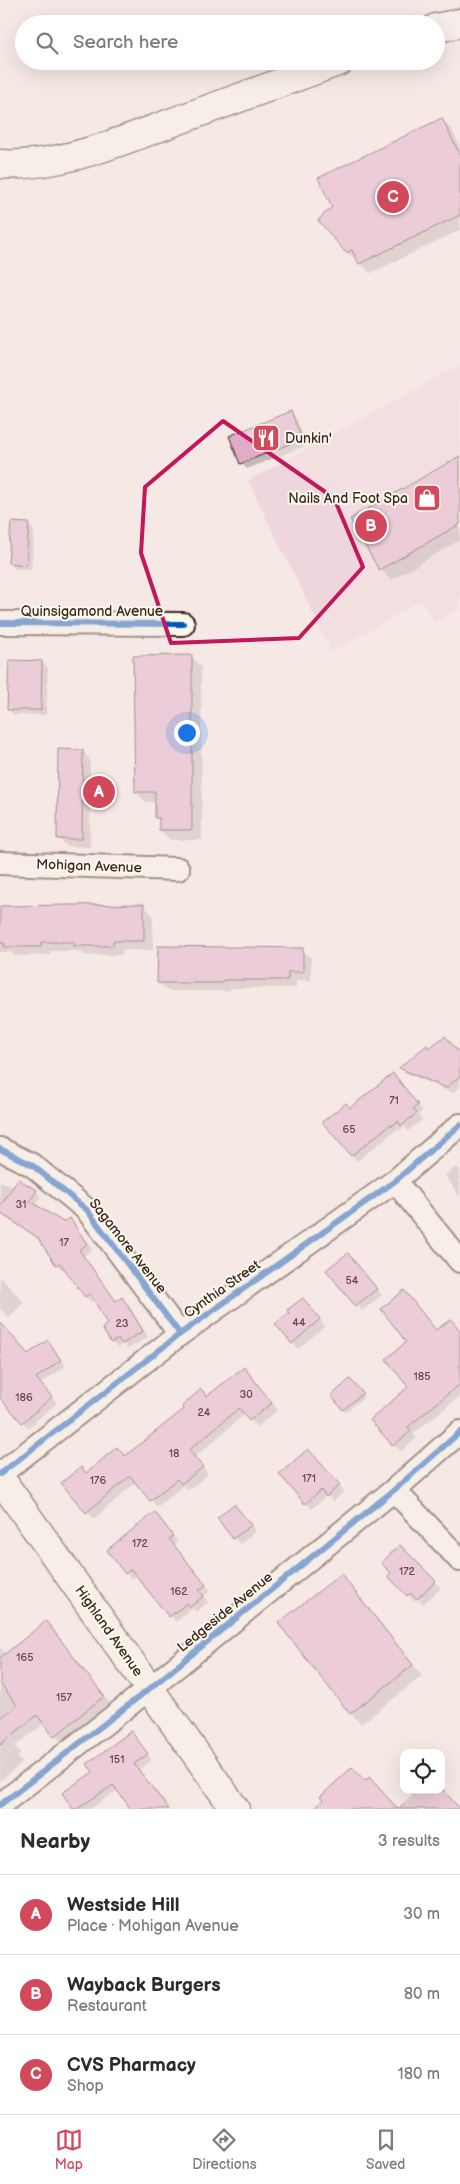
<!DOCTYPE html>
<meta charset="utf-8">
<style>
body{margin:0;font-family:"Balsamiq Sans",sans-serif;background:#f7f7f7;color:#2b2b33}
.controls{position:absolute;right:15px;bottom:15px;display:grid;overflow:hidden;border-radius:10px;box-shadow:0 5px 20px #0002}
.controls button{width:45px;height:45px;display:grid;place-items:center;padding:0;border:0;border-bottom:1px solid #e1e1e2;background:#fff;color:#2b2b33;font:25px sans-serif}
.you{position:absolute;left:186px;top:732px;width:18px;height:18px;margin:-12px;border:4px solid #fff;border-radius:50%;background:#1a73e8;box-shadow:0 0 0 8px #1a73e833}
.badge{display:grid;place-items:center;width:32px;height:32px;border-radius:50%;background:#d1495b;color:#fff;font-size:16px;font-weight:700}
.pin{position:absolute;translate:-50% -50%;border:2px solid #fff;box-shadow:0 1px 5px #0006}
.list{margin:0;padding:0;list-style:none}
h2{display:flex;justify-content:space-between;align-items:center;height:65px;margin:0;padding:0 20px;font-size:21px}
h2 small{font-size:16px;font-weight:400;color:#7c7c81}
.list li{display:grid;grid-template-columns:32px 1fr auto;gap:15px;align-items:center;box-sizing:border-box;height:80px;padding:0 20px;border-top:1px solid #e1e1e2}
.list b{display:block;font-size:19px;white-space:nowrap}
.list p{margin:0;font-size:16px;white-space:nowrap;color:#7c7c81}
.list em{font-size:16px;font-style:normal;color:#7c7c81}
.icon{flex:none;width:28px;height:28px;fill:none;stroke:currentColor;stroke-width:2;stroke-linecap:round;stroke-linejoin:round}
.map{position:relative;flex:none;width:460px;height:1809px;overflow:hidden}
.search{position:absolute;background:#fff;box-shadow:0 5px 20px #0002;left:15px;right:15px;top:15px;height:55px;display:flex;align-items:center;gap:12px;box-sizing:border-box;padding:0 18px;border-radius:28px;color:#7c7c81;font-size:19px}
.sheet{height:305px;background:#fff}
nav{display:flex;justify-content:space-around;align-items:center;box-sizing:border-box;height:70px;border-top:1px solid #e1e1e2;background:#fff;font-size:14px;color:#7c7c81}
nav a{display:grid;justify-items:center;gap:2px}
nav .on{color:#d1495b}
.map>svg:first-child{display:block}
</style>
<div class="map">
<svg width="460" height="1809" viewBox="0 0 460 1809">
<rect width="100%" height="100%" fill="#f6e8e5"/>
<filter id="ink" filterUnits="userSpaceOnUse"><feTurbulence type="fractalNoise" baseFrequency=".02" numOctaves="2"/><feDisplacementMap in="SourceGraphic" scale="10" xChannelSelector="R" yChannelSelector="G"/><feConvolveMatrix kernelMatrix="1 2 1 2 8 2 1 2 1" color-interpolation-filters="sRGB"/></filter>
<g filter="url(#ink)">
<path fill="#efd6dc" d="M 460,365 L 460,608 L 435,622 L 421,600 L 332,652 L 248,481 Z"/>
<g fill="#0003">
<path d="M 442,120 L 452,130 L 460,146 L 460,230 L 371,273 L 347,252 L 319,220 Z"/>
<path d="M 291,413 L 296,418 L 307,445 L 247,469 L 241,463 Z"/>
<path d="M 460,458 L 460,540 L 391,580 L 380,569 L 352,519 Z"/>
<path d="M 28,525 L 34,530 L 31,570 L 15,569 L 9,563 Z"/>
<path d="M 191,656 L 201,667 L 202,840 L 170,840 L 160,830 L 160,821 L 157,818 L 156,802 L 146,802 L 136,792 Z"/>
<path d="M 42,662 L 48,668 L 46,715 L 14,715 L 9,709 Z"/>
<path d="M 82,751 L 90,759 L 90,847 L 66,846 L 58,838 Z"/>
<path d="M 144,906 L 153,915 L 153,950 L 122,950 L 122,955 L 85,955 L 80,951 L 50,951 L 50,955 L 15,956 L 11,952 L 0,952 L 0,907 Z"/>
<path d="M 303,950 L 311,958 L 311,980 L 296,980 L 296,988 L 230,988 L 230,991 L 167,991 L 159,983 Z"/>
<path d="M 430,1050 L 460,1055 L 460,1087 L 453,1093 L 406,1073 L 401,1068 Z"/>
<path d="M 398,1081 L 423,1111 L 418,1115 L 422,1120 L 408,1131 L 404,1126 L 399,1131 L 397,1129 L 357,1161 L 352,1155 Z"/>
<path d="M 456,1167 L 460,1171 L 460,1197 L 445,1176 Z"/>
<path d="M 0,1181 L 14,1187 L 36,1191 L 41,1197 L 35,1206 L 63,1224 L 70,1220 L 75,1225 L 92,1250 L 83,1256 L 117,1302 L 122,1299 L 128,1304 L 148,1337 L 128,1349 L 123,1344 L 117,1348 L 112,1342 L 109,1324 L 95,1299 L 91,1302 L 86,1297 L 65,1268 L 62,1270 L 57,1264 L 41,1240 L 0,1214 Z"/>
<path d="M 348,1254 L 382,1295 L 362,1311 L 328,1270 Z"/>
<path d="M 0,1277 L 24,1302 L 9,1318 L 0,1309 Z"/>
<path d="M 308,1305 L 325,1326 L 298,1349 L 277,1324 L 291,1313 Z"/>
<path d="M 451,1320 L 460,1331 L 460,1396 L 413,1434 L 417,1438 L 401,1451 L 394,1445 L 410,1387 L 436,1331 Z"/>
<path d="M 0,1330 L 29,1355 L 48,1342 L 66,1366 L 40,1384 L 57,1403 L 28,1428 L 0,1396 Z"/>
<path d="M 250,1375 L 278,1410 L 257,1427 L 245,1414 L 195,1457 L 208,1474 L 188,1490 L 184,1485 L 157,1507 L 136,1482 L 94,1519 L 63,1483 L 126,1458 L 207,1397 Z"/>
<path d="M 350,1381 L 364,1397 L 346,1412 L 332,1396 Z"/>
<path d="M 314,1456 L 344,1491 L 333,1502 L 327,1495 L 312,1509 L 306,1503 Z"/>
<path d="M 240,1511 L 256,1531 L 240,1544 L 219,1518 Z"/>
<path d="M 160,1520 L 178,1542 L 174,1545 L 211,1591 L 204,1596 L 208,1602 L 196,1612 L 193,1608 L 176,1622 L 137,1575 L 132,1579 L 126,1573 Z"/>
<path d="M 410,1556 L 441,1588 L 423,1604 L 417,1598 L 414,1601 L 408,1595 L 393,1574 Z"/>
<path d="M 341,1575 L 351,1586 L 422,1676 L 361,1724 L 351,1714 L 280,1623 Z"/>
<path d="M 53,1631 L 111,1705 L 63,1744 L 45,1723 L 15,1746 L 21,1754 L 17,1757 L 22,1763 L 0,1781 L 0,1647 L 6,1655 Z"/>
<path d="M 131,1733 L 152,1760 L 139,1770 L 169,1809 L 133,1809 L 118,1790 L 90,1809 L 75,1809 L 94,1772 Z"/>
<path d="M 441,1786 L 460,1809 L 413,1809 L 441,1790 Z"/>
</g>
<g fill="#e0acc8" stroke="#3b2a1e">
<path d="M 442,118 L 460,155 L 460,215 L 359,264 L 352,250 L 346,253 L 318,220 L 332,207 L 318,178 Z"/>
<path d="M 291,411 L 302,439 L 240,464 L 229,436 Z"/>
<path d="M 460,456 L 460,524 L 379,570 L 350,519 Z"/>
<path d="M 11,522 L 29,523 L 26,565 L 8,563 Z"/>
<path d="M 192,655 L 192,830 L 159,830 L 159,818 L 155,818 L 155,792 L 135,792 L 133,656 Z"/>
<path d="M 9,660 L 42,661 L 41,710 L 7,710 Z"/>
<path d="M 58,749 L 83,750 L 82,839 L 57,839 Z"/>
<path d="M 144,904 L 144,941 L 113,941 L 113,946 L 74,946 L 74,942 L 41,942 L 41,947 L 4,947 L 5,943 L 0,943 L 0,906 Z"/>
<path d="M 158,946 L 303,948 L 303,972 L 288,972 L 288,980 L 223,980 L 222,983 L 157,983 Z"/>
<path d="M 445,1036 L 460,1054 L 460,1076 L 446,1088 L 399,1068 L 427,1045 L 429,1048 Z"/>
<path d="M 393,1073 L 418,1105 L 413,1109 L 417,1113 L 401,1126 L 398,1121 L 392,1126 L 391,1124 L 351,1156 L 322,1122 L 346,1103 L 350,1108 Z"/>
<path d="M 18,1179 L 37,1190 L 30,1201 L 63,1222 L 70,1218 L 87,1244 L 79,1250 L 116,1301 L 122,1297 L 143,1331 L 122,1344 L 118,1339 L 111,1343 L 102,1328 L 107,1324 L 90,1293 L 85,1297 L 60,1263 L 56,1265 L 37,1237 L 0,1213 L 0,1207 Z"/>
<path d="M 348,1253 L 377,1289 L 355,1306 L 326,1270 Z"/>
<path d="M 404,1290 L 436,1330 L 451,1319 L 460,1331 L 460,1384 L 408,1427 L 411,1431 L 393,1446 L 370,1420 L 408,1387 L 386,1359 L 406,1342 L 381,1309 Z"/>
<path d="M 303,1298 L 320,1319 L 292,1344 L 275,1324 L 289,1313 L 287,1310 Z"/>
<path d="M 0,1322 L 28,1354 L 48,1340 L 61,1360 L 36,1378 L 52,1397 L 22,1423 L 0,1398 Z"/>
<path d="M 244,1367 L 272,1403 L 249,1421 L 239,1408 L 189,1450 L 203,1467 L 181,1484 L 177,1479 L 150,1501 L 130,1476 L 86,1513 L 61,1483 L 81,1467 L 86,1473 L 117,1447 L 125,1456 L 184,1409 L 182,1406 L 201,1389 L 207,1396 Z"/>
<path d="M 350,1379 L 363,1393 L 343,1410 L 331,1396 Z"/>
<path d="M 308,1449 L 340,1485 L 326,1497 L 321,1490 L 305,1504 L 279,1474 Z"/>
<path d="M 234,1504 L 251,1525 L 233,1539 L 217,1518 Z"/>
<path d="M 155,1512 L 173,1536 L 169,1539 L 206,1585 L 199,1590 L 204,1596 L 190,1607 L 187,1603 L 169,1617 L 131,1569 L 125,1574 L 107,1550 Z"/>
<path d="M 400,1545 L 436,1581 L 417,1599 L 410,1593 L 407,1596 L 388,1576 L 391,1573 L 381,1563 Z"/>
<path d="M 341,1574 L 413,1665 L 350,1714 L 278,1623 Z"/>
<path d="M 46,1621 L 104,1696 L 54,1737 L 37,1715 L 0,1745 L 0,1719 L 17,1705 L 0,1683 L 0,1658 Z"/>
<path d="M 131,1731 L 148,1754 L 134,1764 L 169,1809 L 131,1809 L 113,1785 L 77,1809 L 73,1809 L 62,1793 L 93,1772 L 87,1764 Z"/>
<path d="M 352,1767 L 365,1781 L 369,1777 L 398,1809 L 313,1809 L 323,1800 L 320,1797 Z"/>
<path d="M 419,1790 L 443,1790 L 460,1809 L 398,1809 Z"/>
</g>
<g fill="none" stroke-linecap="round" stroke-linejoin="round">
<g stroke="#3b2a1e" stroke-width="26">
<g id="street">
<path d="M 0,623 L 183,624"/>
<path d="M 0,863 L 178,869"/>
<path d="M 0,1149 L 32,1165 L 87,1210 L 180,1334"/>
<path d="M 395,1181 L 460,1261"/>
<path d="M 0,1474 L 180,1334 L 395,1181 L 460,1125"/>
<path d="M 394,1490 L 460,1560"/>
<path d="M 0,1805 L 149,1689 L 394,1490 L 460,1432"/>
</g>
</g>
<g stroke="#3b2a1e" stroke-width="31">
<path id="secondary" d="M 0,1478 L 235,1809"/>
</g>
<g stroke="#3b2a1e" stroke-width="31">
<g id="highway">
<path d="M 436,28 L 460,23"/>
<path d="M 0,164 C 60,168 121,141 176,121 C 231,101 285,81 340,61"/>
</g>
</g>
<use href="#street" stroke="#fbf7ec" stroke-width="22"/>
<use href="#secondary" stroke="#fbf7ec" stroke-width="28"/>
<use href="#highway" stroke="#fbf7ec" stroke-width="28"/>
<g stroke="#fbf7ec" stroke-width="9">
<g id="cycleway">
<path d="M 0,623 L 183,624"/>
<path d="M 0,1149 L 32,1165 L 87,1210 L 180,1334"/>
<path d="M 0,1474 L 180,1334 L 395,1181 L 460,1125"/>
<path d="M 0,1805 L 149,1689 L 394,1490 L 460,1432"/>
</g>
</g>
<use href="#cycleway" stroke="#0057b8" stroke-width="6"/>
</g>
</g>
<path d="M0 0H460V1809H0ZM 223,421 L 334,498 L 363,567 L 299,638 L 171,643 L 141,553 L 145,487 Z" fill="#f6e8e5" fill-opacity=".55" fill-rule="evenodd"/>
<path fill="none" stroke="#c2185b" stroke-width="4" stroke-linejoin="round" d="M 223,421 L 334,498 L 363,567 L 299,638 L 171,643 L 141,553 L 145,487 Z"/>
<defs>
<g id="restaurant-square" transform="scale(1.4375)"><rect x="-9" y="-9" width="18" height="18" rx="4" fill="#d1495b" stroke="#fbf7ec"/><path d="M-5-6h1v4h1v-4h1v4h1v-4h1v5L-1.5 .5V6h-2V.5L-5-1ZM5-6V6H3V1.5H1.5Q1.5-4 5-6Z" fill="#fff"/></g>
<g id="shop-square" transform="scale(1.4375)"><rect x="-9" y="-9" width="18" height="18" rx="4" fill="#d1495b" stroke="#fbf7ec"/><path d="M-5-2.5h2.3a2.7 3.5 0 0 1 5.4 0H5L5.5 6h-11ZM-1.5-2.5h3a1.5 2.3 0 0 0-3 0Z" fill="#fff"/></g>
</defs>
<g fill-rule="evenodd">
<use href="#restaurant-square" x="266" y="438"/>
<use href="#shop-square" x="427" y="498"/>
</g>
<g text-anchor="middle" dominant-baseline="central" stroke-width="4" stroke-linejoin="round" paint-order="stroke">
<g font-size="11" fill="#644a48">
<text x="394" y="1100">71</text>
<text x="349" y="1129">65</text>
<text x="21" y="1204">31</text>
<text x="64" y="1242">17</text>
<text x="352" y="1280">54</text>
<text x="299" y="1322">44</text>
<text x="122" y="1323">23</text>
<text x="422" y="1376">185</text>
<text x="246" y="1394">30</text>
<text x="24" y="1397">186</text>
<text x="204" y="1412">24</text>
<text x="174" y="1453">18</text>
<text x="309" y="1478">171</text>
<text x="98" y="1480">176</text>
<text x="140" y="1543">172</text>
<text x="407" y="1571">172</text>
<text x="179" y="1591">162</text>
<text x="25" y="1657">165</text>
<text x="64" y="1697">157</text>
<text x="117" y="1759">151</text>
</g>
<g font-size="14" fill="#3b2a1e" stroke="#fbf7ec" text-anchor="start">
<text x="285" y="438">Dunkin'</text>
<text x="408" y="498" text-anchor="end">Nails And Foot Spa</text>
</g>
<g font-size="14" fill="#3b2a1e" stroke="#fbf7ec">
<text x="92" y="611">Quinsigamond Avenue</text>
<text transform="translate(89 866) rotate(2)">Mohigan Avenue</text>
<text transform="translate(128 1246) rotate(52)">Sagamore Avenue</text>
<text transform="translate(222 1289) rotate(-35)">Cynthia Street</text>
<text transform="translate(225 1612) rotate(-39)">Ledgeside Avenue</text>
<text transform="translate(109 1631) rotate(55)">Highland Avenue</text>
</g>
</g>
</svg>
<div class="controls">
<button><svg class="icon" aria-label="locate" viewBox="0 0 24 24"><circle cx="12" cy="12" r="6"/><path d="M12 2v4M12 18v4M2 12h4M18 12h4"/></svg></button>
</div>
<div class="you"></div>
<div class="pin badge" style="left:99px;top:792px">A</div>
<div class="pin badge" style="left:371px;top:526px">B</div>
<div class="pin badge" style="left:393px;top:197px">C</div>
<div class="search"><svg class="icon" aria-label="search" viewBox="0 0 24 24"><circle cx="10" cy="10" r="6"/><path d="M15 15l6 6"/></svg>Search here</div>
</div>
<section class="sheet">
<h2>Nearby<small>3 results</small></h2>
<ul class="list">
<li><span class="badge">A</span><div><b>Westside Hill</b><p>Place · Mohigan Avenue</p></div><em>30 m</em></li>
<li><span class="badge">B</span><div><b>Wayback Burgers</b><p>Restaurant</p></div><em>80 m</em></li>
<li><span class="badge">C</span><div><b>CVS Pharmacy</b><p>Shop</p></div><em>180 m</em></li>
</ul>
</section>
<nav>
<a class="on"><svg class="icon" aria-label="map" viewBox="0 0 24 24"><path d="M3 6l6-2 6 2 6-2v14l-6 2-6-2-6 2zM9 4v14M15 6v14"/></svg>Map</a>
<a><svg class="icon" aria-label="directions" viewBox="0 0 24 24"><path d="M12 3l9 9-9 9-9-9zM9 14v-3h6M13 9l2 2-2 2"/></svg>Directions</a>
<a><svg class="icon" aria-label="saved" viewBox="0 0 24 24"><path d="M7 4h10v16l-5-4-5 4z"/></svg>Saved</a>
</nav>
